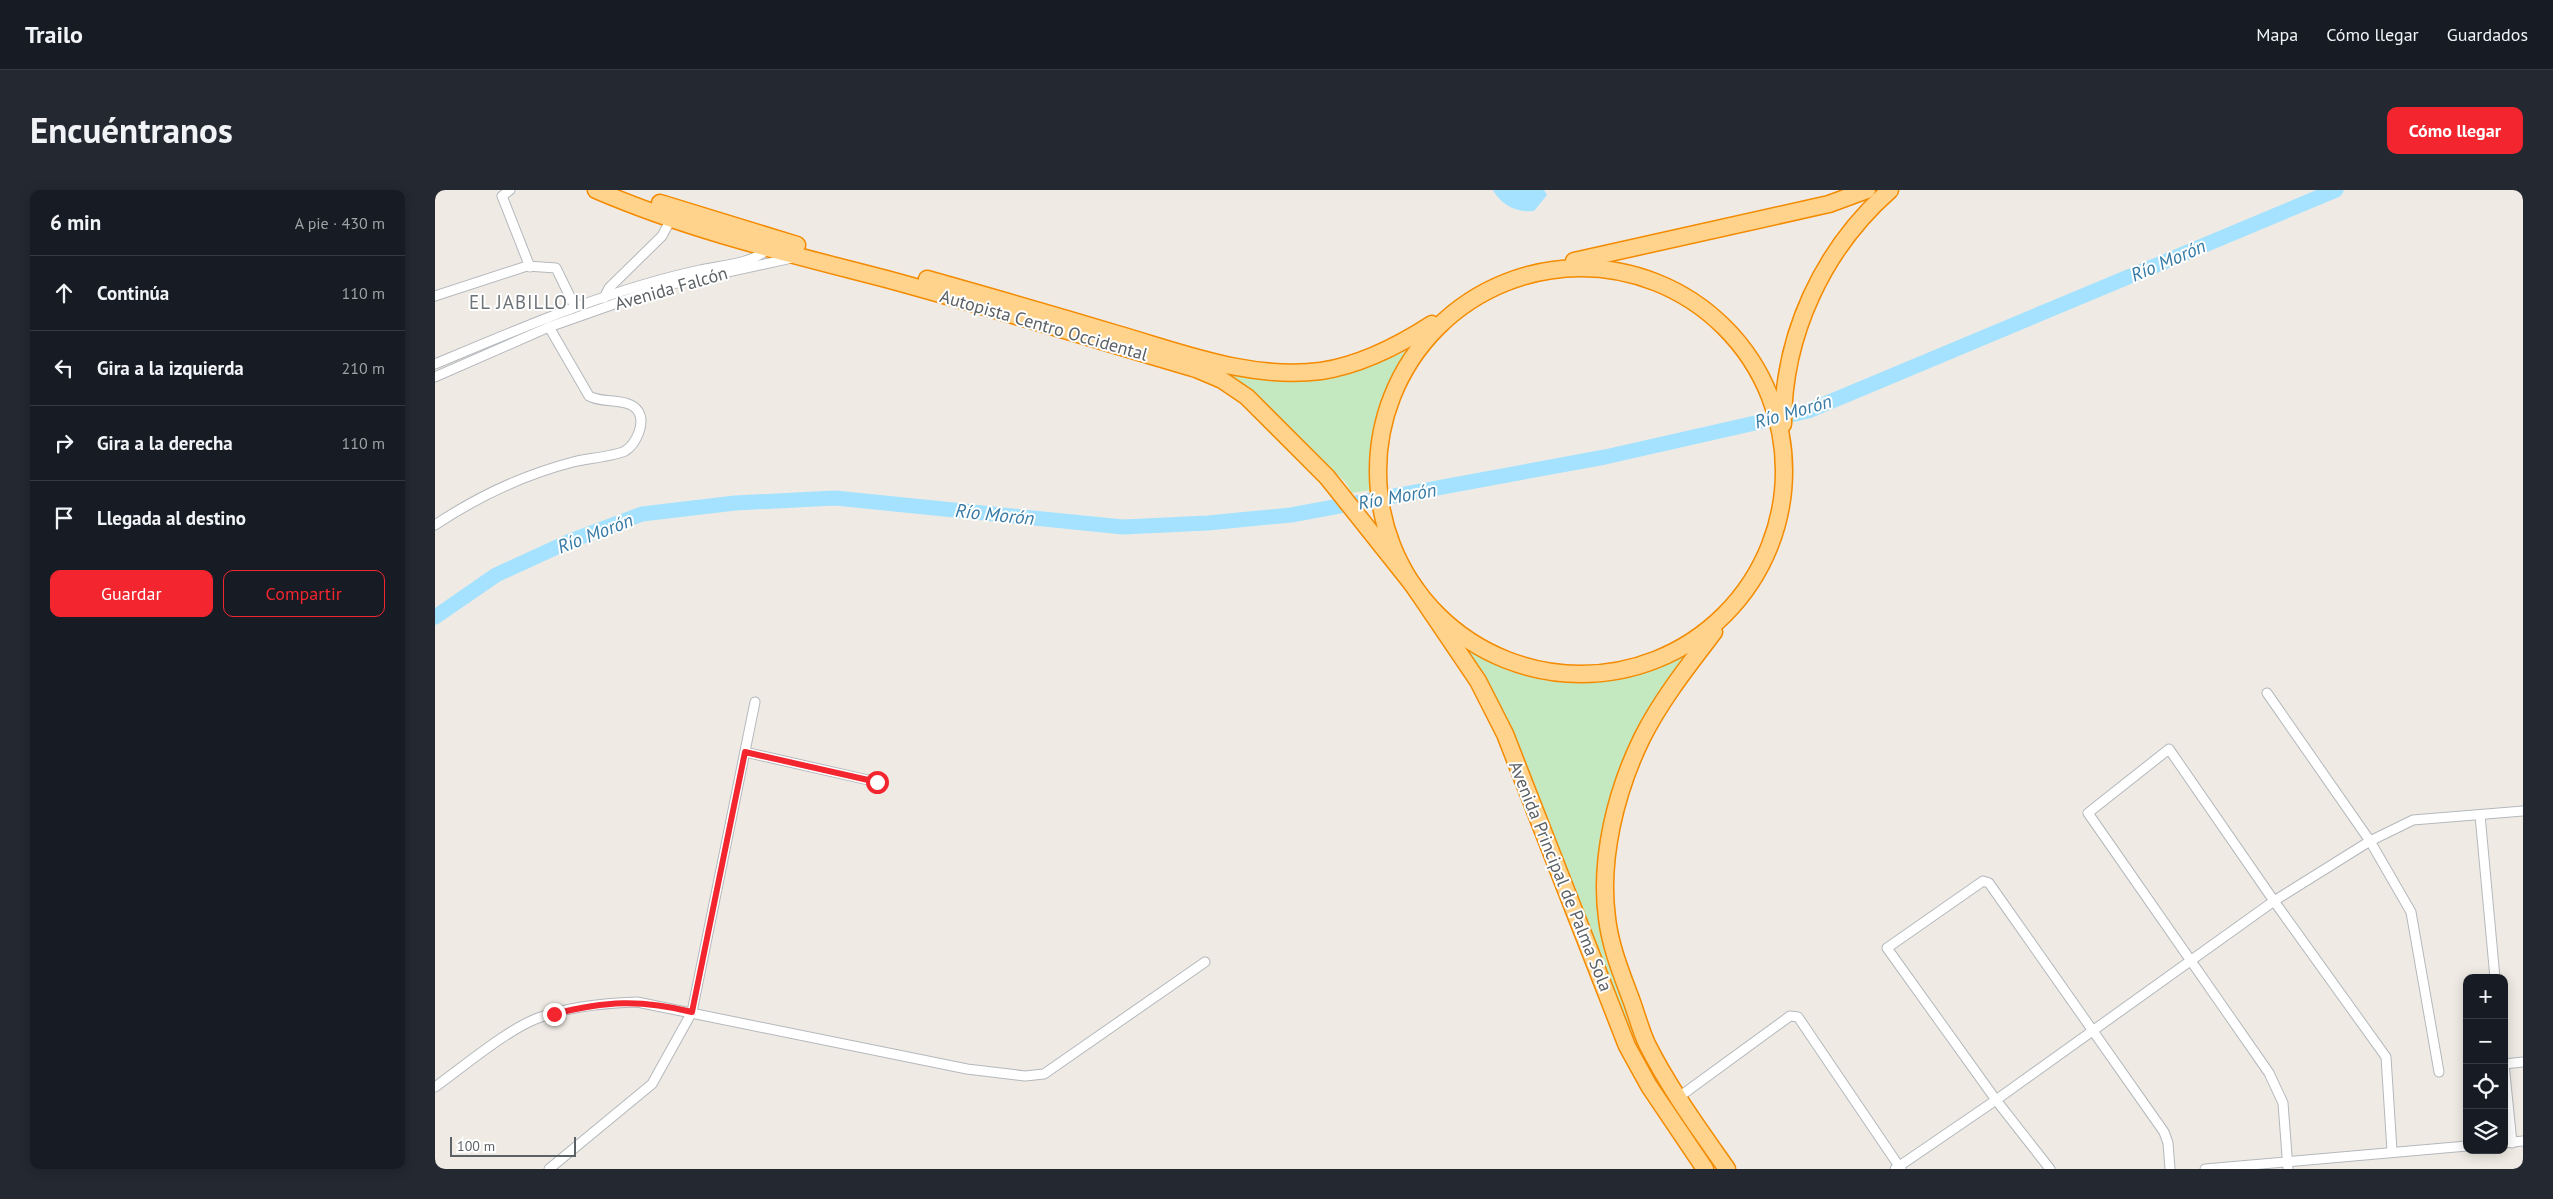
<!DOCTYPE html>
<html lang="es">
<meta charset="utf-8">
<style>
body{margin:0;font-family:"PT Sans",sans-serif;background:#242831;color:#f1f3f6}
.controls{position:absolute;right:15px;bottom:15px;display:grid;overflow:hidden;border-radius:10px;box-shadow:0 2px 12px #0003}
.controls button{width:45px;height:45px;display:grid;place-items:center;padding:0;border:0;border-bottom:1px solid #363941;background:#171b24;color:#f1f3f6;font:25px sans-serif}
.scale{position:absolute;left:15px;bottom:12px;width:126px;box-sizing:border-box;padding-left:5px;border:2px solid #5c6165;border-top:0;font-size:14px;line-height:18px;white-space:nowrap;color:#5c6165;-webkit-text-stroke:4px #fff;paint-order:stroke}
.stop{position:absolute;width:15px;height:15px;margin:-11px;border:4px solid #f3262f;border-radius:50%;background:#fff}
.stop.end{background:#f3262f;border-color:#fff;box-shadow:0 1px 5px #0008}
.list{margin:0;padding:0;list-style:none}
h2{display:flex;justify-content:space-between;align-items:center;height:65px;margin:0;padding:0 20px;font-size:21px}
h2 small{font-size:16px;font-weight:400;color:#9ea1a6}
.list li{display:grid;grid-template-columns:32px 1fr auto;gap:15px;align-items:center;box-sizing:border-box;height:75px;padding:0 20px;border-top:1px solid #363941}
.list b{display:block;font-size:19px;white-space:nowrap}
.list em{font-size:16px;font-style:normal;color:#9ea1a6}
.actions{display:flex;gap:10px;padding:15px 20px}
.actions a{flex:1;padding:11px 0;border:1px solid #f3262f;border-radius:10px;text-align:center;font-size:18px;color:#f3262f}
.actions .main{background:#f3262f;color:#fff}
.icon{flex:none;width:28px;height:28px;fill:none;stroke:currentColor;stroke-width:2;stroke-linecap:round;stroke-linejoin:round}
.map{position:relative;flex:none;width:2088px;height:979px;overflow:hidden;border-radius:10px}
header{display:flex;align-items:center;gap:30px;box-sizing:border-box;height:70px;padding:0 25px;background:#171b24;border-bottom:1px solid #363941}
header strong{font-size:24px}
nav{display:flex;gap:28px;margin-inline-start:auto;font-size:18px}
.intro{display:flex;align-items:center;justify-content:space-between;box-sizing:border-box;height:120px;padding:0 30px}
h1{margin:0;font-size:35px}
.button{padding:12px 22px;border-radius:10px;background:#f3262f;color:#fff;font-size:18px;font-weight:700}
main{display:flex;gap:30px;padding:0 30px}
aside{flex:1;background:#171b24;border-radius:10px;box-shadow:0 2px 12px #0003}
.map>svg:first-child{display:block}
</style>
<header>
<strong>Trailo</strong>
<nav><a>Mapa</a><a>Cómo llegar</a><a>Guardados</a></nav>
</header>
<div class="intro"><h1>Encuéntranos</h1><a class="button">Cómo llegar</a></div>
<main>
<aside>
<h2>6 min<small>A pie · 430 m</small></h2>
<ul class="list">
<li><svg class="icon" aria-label="ahead" viewBox="0 0 24 24"><path d="M12 20V5M6 11l6-6 6 6"/></svg><div><b>Continúa</b></div><em>110 m</em></li>
<li><svg class="icon" aria-label="left" viewBox="0 0 24 24"><path d="M17 20v-9H6M10 6l-5 5 5 5"/></svg><div><b>Gira a la izquierda</b></div><em>210 m</em></li>
<li><svg class="icon" aria-label="right" viewBox="0 0 24 24"><path d="M7 20v-9h11M14 6l5 5-5 5"/></svg><div><b>Gira a la derecha</b></div><em>110 m</em></li>
<li><svg class="icon" aria-label="arrive" viewBox="0 0 24 24"><path d="M6 21V4h12l-3 4 3 4H6"/></svg><div><b>Llegada al destino</b></div></li>
</ul>
<div class="actions"><a class="main">Guardar</a><a>Compartir</a></div>
</aside>
<div class="map">
<svg width="2088" height="979" viewBox="0 0 2088 979">
<rect width="100%" height="100%" fill="#efebe4"/>
<g fill="#c4e8bf">
<path d="M 973,160 L 956,188 L 941,228 L 936,300 L 917,303 L 911,293 L 827,210 L 796,185 C 820,186 845,189 869,189 C 904,188 943,175 973,160 Z"/>
<path d="M 1029,458 C 1046,466 1063,477 1081,483 C 1127,498 1177,496 1223,478 C 1235,473 1246,464 1256,458 L 1258,461 L 1219,510 L 1197,549 L 1186,582 L 1164,712 L 1208,859 L 1205,861 Z"/>
</g>
<path fill="#a4e2ff" d="M 1058,0 L 1109,0 L 1112,5 L 1099,21 C 1082,23 1066,15 1058,0 Z"/>
<g fill="none" stroke-linecap="round" stroke-linejoin="round">
<path stroke="#a4e2ff" stroke-width="15" d="M 0,427 L 61,385 L 135,351 L 207,324 L 300,313 L 400,308 L 688,337 L 773,333 L 856,325 L 1170,267 L 1373,221 L 1901,0"/>
<g stroke="#b4b8bc" stroke-width="11">
<g id="street">
<path d="M 75,0 L 67,6 L 95,77"/>
<path d="M 0,106 L 92,76 L 121,78 L 140,117"/>
<path d="M 169,108 L 174,98 L 227,46 L 237,27"/>
<path d="M 0,174 C 86,138 173,100 265,80 C 287,75 319,74 335,57"/>
<path d="M 0,187 L 114,137 L 233,95 L 357,68"/>
<path d="M 0,335 C 42,307 88,285 138,272 C 149,269 181,266 190,261 C 201,254 211,233 203,221 C 194,207 167,214 154,206 L 114,137"/>
<path d="M 1832,503 L 1935,651 L 1976,722 L 2004,882"/>
<path d="M 310,562 L 442,592"/>
<path d="M 2045,625 L 2060,788"/>
<path d="M 2069,874 L 2077,953"/>
<path d="M 2069,874 L 2088,872"/>
<path d="M 0,897 C 28,877 73,839 103,828 C 135,816 169,813 202,812 L 532,879 L 590,886 L 609,884 L 770,772"/>
<path d="M 1244,907 L 1355,826 L 1363,827 L 1466,979"/>
<path d="M 2069,953 L 2088,951"/>
<path d="M 114,979 L 217,894 L 257,822 L 320,512"/>
<path d="M 1460,979 L 1561,910 L 1839,711 L 1935,651 L 1978,630 L 2088,621"/>
<path d="M 1615,979 L 1561,910 L 1452,758 L 1548,691 L 1554,693 L 1729,942 L 1733,953 L 1735,979"/>
<path d="M 1770,979 L 2032,956"/>
<path d="M 1853,979 L 1848,913 L 1834,883 L 1653,623 L 1734,559 L 1839,711 L 1951,867 L 1957,961"/>
</g>
</g>
<g stroke="#f38a00" stroke-width="19">
<g id="highway">
<path d="M 161,0 C 256,41 355,64 455,90 C 557,118 659,149 761,179 L 787,190 L 812,207 L 892,287 L 978,395 L 1043,491 L 1070,544 L 1192,856 L 1214,896 L 1270,979"/>
<path d="M 225,13 L 362,55"/>
<path d="M 1139,71 L 1394,14 L 1432,0"/>
<circle cx="1146" cy="281" r="203"/>
<path d="M 492,89 C 556,107 619,125 682,144 C 748,163 816,190 886,181 C 926,175 963,156 997,134"/>
<path d="M 1348,234 C 1348,145 1388,59 1455,0"/>
<path d="M 1279,442 C 1253,476 1226,510 1207,548 C 1181,601 1164,669 1172,728 C 1175,756 1187,785 1197,812 C 1202,826 1206,841 1212,854 C 1234,898 1264,939 1292,979"/>
</g>
</g>
<use href="#street" stroke="#fff" stroke-width="9"/>
<use href="#highway" stroke="#ffd38b" stroke-width="16"/>
</g>
<g fill="none" stroke-linecap="round" stroke-linejoin="round">
<path stroke="#f3262f" stroke-width="6" d="M 119,824 C 171,811 205,809 257,822 L 310,562 L 442,592"/>
</g>
<g text-anchor="middle" dominant-baseline="central" stroke-width="4" stroke-linejoin="round" paint-order="stroke">
<g font-size="18" fill="#5c6165" stroke="#fff">
<text transform="translate(236 98) rotate(-16)">Avenida Falcón</text>
<text transform="translate(609 135) rotate(16)">Autopista Centro Occidental</text>
<text transform="translate(1126 686) rotate(68)">Avenida Principal de Palma Sola</text>
</g>
<g font-size="19" font-style="italic" fill="#367aa5" stroke="#fff">
<text transform="translate(1733 70) rotate(-23)">Río Morón</text>
<text transform="translate(1358 221) rotate(-16)">Río Morón</text>
<text transform="translate(962 306) rotate(-10)">Río Morón</text>
<text transform="translate(560 324) rotate(6)">Río Morón</text>
<text transform="translate(160 343) rotate(-21)">Río Morón</text>
</g>
<g font-size="19" letter-spacing="1" fill="#6d7377" stroke="#fff">
<text x="93" y="112">EL JABILLO II</text>
</g>
</g>
</svg>
<div class="controls">
<button>+</button>
<button>−</button>
<button><svg class="icon" aria-label="locate" viewBox="0 0 24 24"><circle cx="12" cy="12" r="6"/><path d="M12 2v4M12 18v4M2 12h4M18 12h4"/></svg></button>
<button><svg class="icon" aria-label="layers" viewBox="0 0 24 24"><path d="M12 4l9 5-9 5-9-5zM3 14l9 5 9-5"/></svg></button>
</div>
<div class="scale">100 m</div>
<div class="stop" style="left:442px;top:592px"></div>
<div class="stop end" style="left:119px;top:824px"></div>
</div>
</main>
